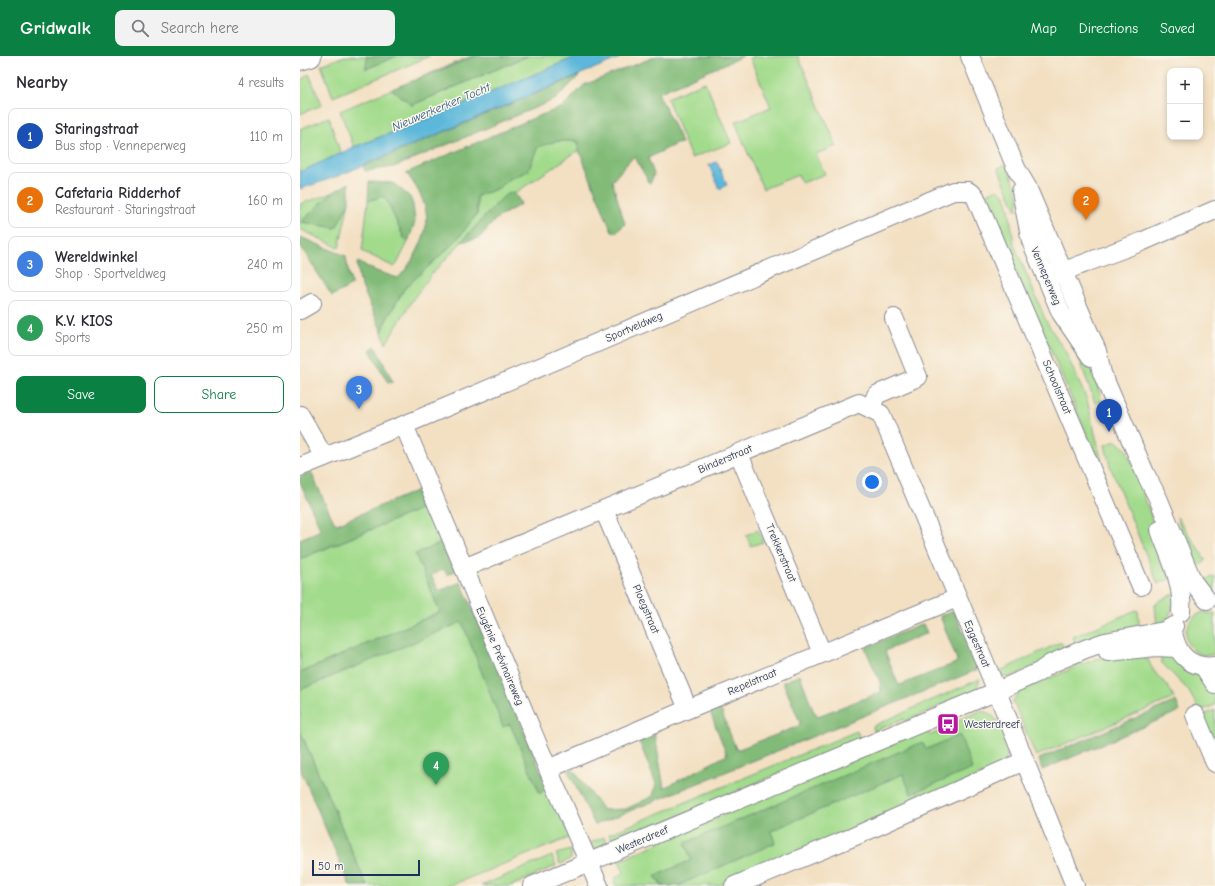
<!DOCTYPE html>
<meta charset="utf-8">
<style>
body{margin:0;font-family:"Comic Neue",sans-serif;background:#f2f2f3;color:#2b2b33}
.controls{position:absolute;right:12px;top:12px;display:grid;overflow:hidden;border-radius:8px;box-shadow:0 2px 6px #0003}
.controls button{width:36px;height:36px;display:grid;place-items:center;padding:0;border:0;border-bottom:1px solid #e1e1e2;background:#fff;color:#2b2b33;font:20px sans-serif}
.scale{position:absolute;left:12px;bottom:10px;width:108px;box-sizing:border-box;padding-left:4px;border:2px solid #1b2f5e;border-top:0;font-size:11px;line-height:14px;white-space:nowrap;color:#1b2f5e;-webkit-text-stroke:3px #fbf7ec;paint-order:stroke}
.you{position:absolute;left:572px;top:426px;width:14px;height:14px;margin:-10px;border:3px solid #fff;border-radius:50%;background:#1a73e8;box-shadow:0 0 0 6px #1a73e833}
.badge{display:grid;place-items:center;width:26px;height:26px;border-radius:50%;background:#0b8043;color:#fff;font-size:13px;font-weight:700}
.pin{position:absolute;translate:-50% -33px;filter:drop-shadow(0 1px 2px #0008)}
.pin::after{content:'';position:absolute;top:21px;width:14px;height:12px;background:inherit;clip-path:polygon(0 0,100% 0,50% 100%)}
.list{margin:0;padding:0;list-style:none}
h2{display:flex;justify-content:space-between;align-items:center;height:52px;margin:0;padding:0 16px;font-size:17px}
h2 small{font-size:13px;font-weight:400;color:#7c7c81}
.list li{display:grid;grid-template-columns:26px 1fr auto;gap:12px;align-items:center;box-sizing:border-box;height:56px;margin:0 8px 8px;padding:0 8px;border:1px solid #e1e1e2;border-radius:8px}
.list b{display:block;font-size:15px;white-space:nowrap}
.list p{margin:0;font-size:13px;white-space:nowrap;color:#7c7c81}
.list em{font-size:13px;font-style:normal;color:#7c7c81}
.actions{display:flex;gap:8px;padding:12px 16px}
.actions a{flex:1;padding:9px 0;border:1px solid #0b8043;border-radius:8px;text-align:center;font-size:14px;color:#0b8043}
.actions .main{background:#0b8043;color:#fff}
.icon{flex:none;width:22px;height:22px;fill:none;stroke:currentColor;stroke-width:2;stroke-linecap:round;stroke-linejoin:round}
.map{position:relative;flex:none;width:915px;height:830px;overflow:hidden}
header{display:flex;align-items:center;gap:24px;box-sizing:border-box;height:56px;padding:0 20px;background:#0b8043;color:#fff}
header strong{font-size:19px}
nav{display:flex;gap:22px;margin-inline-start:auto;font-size:14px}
.search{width:280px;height:36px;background:#f2f2f3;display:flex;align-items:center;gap:10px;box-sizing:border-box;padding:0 14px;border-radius:8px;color:#7c7c81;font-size:15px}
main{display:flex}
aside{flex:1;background:#fff}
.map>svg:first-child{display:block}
</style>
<header>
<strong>Gridwalk</strong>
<div class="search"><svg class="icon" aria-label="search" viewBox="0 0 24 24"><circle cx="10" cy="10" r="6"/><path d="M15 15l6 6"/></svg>Search here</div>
<nav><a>Map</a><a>Directions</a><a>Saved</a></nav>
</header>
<main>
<aside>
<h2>Nearby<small>4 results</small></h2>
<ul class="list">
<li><span class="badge" style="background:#1a4fb4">1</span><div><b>Staringstraat</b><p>Bus stop · Venneperweg</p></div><em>110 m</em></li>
<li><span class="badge" style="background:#e8710a">2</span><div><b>Cafetaria Ridderhof</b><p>Restaurant · Staringstraat</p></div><em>160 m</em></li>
<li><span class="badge" style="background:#3f7fe0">3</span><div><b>Wereldwinkel</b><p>Shop · Sportveldweg</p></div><em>240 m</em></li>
<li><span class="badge" style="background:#2e9e5b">4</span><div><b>K.V. KIOS</b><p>Sports</p></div><em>250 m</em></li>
</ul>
<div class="actions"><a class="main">Save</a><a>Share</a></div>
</aside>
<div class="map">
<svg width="915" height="830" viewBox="0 0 915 830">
<rect width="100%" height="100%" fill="#fbf7ec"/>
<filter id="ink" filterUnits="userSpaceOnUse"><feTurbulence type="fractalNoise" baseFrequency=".025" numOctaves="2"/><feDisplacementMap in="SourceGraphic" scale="8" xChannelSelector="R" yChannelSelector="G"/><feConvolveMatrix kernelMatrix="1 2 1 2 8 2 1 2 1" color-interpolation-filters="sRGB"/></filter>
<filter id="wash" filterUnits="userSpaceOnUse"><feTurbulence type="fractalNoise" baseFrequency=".012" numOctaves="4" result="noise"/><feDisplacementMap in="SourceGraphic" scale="16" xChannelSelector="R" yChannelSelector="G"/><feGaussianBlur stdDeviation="0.9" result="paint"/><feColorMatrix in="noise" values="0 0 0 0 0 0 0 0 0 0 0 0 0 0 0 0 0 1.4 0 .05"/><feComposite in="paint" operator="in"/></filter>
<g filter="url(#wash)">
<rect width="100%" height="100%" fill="#f3e0c3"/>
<g fill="#a3db8c" stroke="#5f8575">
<path d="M 45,0 L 67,0 L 66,13 L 97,0 L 130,0 L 33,41 L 21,9 Z"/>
<path d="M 171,0 L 176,0 L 103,29 Z"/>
<path d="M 228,0 L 278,0 L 132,61 L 54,91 L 40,55 L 92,33 L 112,49 Z"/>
<path d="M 455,0 L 498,0 L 537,90 L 516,98 L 525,118 L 502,127 L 498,119 L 463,133 L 435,66 L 471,51 L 450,2 Z"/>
<path d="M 9,18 L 22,49 L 0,58 L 0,25 Z"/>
<path d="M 405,26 L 431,87 L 391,102 L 367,42 Z"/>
<path d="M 29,61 L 41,99 L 0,116 L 0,73 Z"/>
<path d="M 256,85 L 278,85 L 279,94 L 215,137 L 206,138 L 131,219 L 113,243 L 86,288 L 82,276 L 87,263 L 104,233 L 155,186 L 177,158 L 177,140 L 199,132 L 207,124 L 228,115 L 237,91 Z"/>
<path d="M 707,108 L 719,141 L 717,155 L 698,112 Z"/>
<path d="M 698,133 L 705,139 L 709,153 L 714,188 L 746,265 L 765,295 L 787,344 L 806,423 L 684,139 Z"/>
<path d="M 32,137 L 2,166 L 36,172 L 49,146 L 39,192 L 0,173 L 0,148 Z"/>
<path d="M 83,140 L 87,145 L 104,182 L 108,186 L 97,208 L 94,211 L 62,195 L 68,145 Z"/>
<path d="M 754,262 C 780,292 794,304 801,345 L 795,347 L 779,302 L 769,282 Z"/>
<path d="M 816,385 L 826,393 L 837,419 L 872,522 L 858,528 L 810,410 L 805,389 Z"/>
<path d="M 130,449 L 146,485 L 116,498 L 140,556 L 0,617 L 0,503 Z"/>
<path d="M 877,461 L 906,504 L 904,507 L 892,513 Z"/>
<path d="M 458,474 L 463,486 L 451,490 L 446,479 Z"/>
<path d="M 915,520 L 915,537 L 909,535 L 900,526 Z"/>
<path d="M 876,537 C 873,553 871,562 857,571 L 855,549 L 859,545 Z"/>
<path d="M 836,554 L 838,555 L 840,575 L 776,589 L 773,581 Z"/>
<path d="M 904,556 L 915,558 L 915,598 C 885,607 873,565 904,556 Z"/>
<path d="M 164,564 L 271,781 L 149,830 L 67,830 L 0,675 L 0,634 Z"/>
<path d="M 761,586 L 766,598 L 707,622 L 699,618 L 698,616 Z"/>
<path d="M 843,597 L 844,603 L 848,603 C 854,622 869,626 874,642 L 736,700 L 713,645 L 719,635 L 795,603 Z"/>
<path d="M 860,599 L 873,599 L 899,616 L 910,627 L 915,639 L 915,649 L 900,655 L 888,634 L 862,607 Z"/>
<path d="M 680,623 L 676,634 L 606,665 L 603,663 L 574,675 L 573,670 Z"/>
<path d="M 915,654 L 915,690 L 902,660 Z"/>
<path d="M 680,655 C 697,654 707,682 710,696 L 703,710 L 417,830 L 316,830 L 314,826 L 316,821 L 324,817 L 319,805 L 356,788 L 627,673 L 630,679 L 656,670 L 654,666 Z"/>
<path d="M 557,675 L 560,683 L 348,773 L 312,786 L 309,778 Z"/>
<path d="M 304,781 L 308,788 L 296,793 L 290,787 Z"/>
<path d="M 271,794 L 271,803 L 260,808 L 256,798 Z"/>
<path d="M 252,800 L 256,810 L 211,830 L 181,830 Z"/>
</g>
<g fill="#82bb78" stroke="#4e756b">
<path d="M 67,0 L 97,0 L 66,13 Z"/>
<path d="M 176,0 L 228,0 L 112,49 L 92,33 Z"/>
<path d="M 357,0 L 443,0 L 358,37 L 382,87 L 376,88 L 348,102 L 354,118 L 350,128 L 334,100 L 312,125 L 325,168 L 315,177 L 311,174 L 279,94 L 278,85 L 256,85 L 238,91 L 228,115 L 207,124 L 199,132 L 177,140 L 177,158 L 155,186 L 104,233 L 87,263 L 82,276 L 60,226 L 57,207 L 58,206 L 76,215 L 98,222 C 113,207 130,177 126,155 C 123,141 115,128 106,117 L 236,61 L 263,51 L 284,29 Z"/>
<path d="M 280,19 L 256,43 L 94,111 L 65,115 L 63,110 Z"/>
<path d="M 69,126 L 93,127 L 110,141 L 113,149 L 115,166 L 108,186 L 104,182 L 87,145 L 83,140 L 68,145 Z"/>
<path d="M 49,127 L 49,146 L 36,172 L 1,166 L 32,137 Z"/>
<path d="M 215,137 L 221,148 L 196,163 L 179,182 L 161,186 L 206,138 Z"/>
<path d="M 0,181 L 46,200 L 48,214 L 52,229 L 32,240 L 0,189 Z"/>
<path d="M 75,290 L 93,326 L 88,327 L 70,294 Z"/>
<path d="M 11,416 L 34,466 L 37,468 L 123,432 L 130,449 L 0,503 L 0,483 L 21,474 L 0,426 L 0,421 Z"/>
<path d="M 146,485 L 157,514 L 147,519 L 144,513 L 131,519 L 139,535 L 161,526 L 246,727 L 245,733 L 240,738 L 210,668 L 203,671 L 162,566 L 0,634 L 0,617 L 140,556 L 115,498 Z"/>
<path d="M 654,555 L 679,613 L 295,769 L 268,715 L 272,712 L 303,754 L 326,753 L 353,740 L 356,728 L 339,685 L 355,679 L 364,732 L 427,699 L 410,656 L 420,652 L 436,693 L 439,693 L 499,670 L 500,666 L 483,626 L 500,619 L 513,654 L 518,660 L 581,636 L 580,626 L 565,592 L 623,568 L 627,577 L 585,595 L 598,628 L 600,629 L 656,607 L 657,604 L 640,560 Z"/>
<path d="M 876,645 L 880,655 L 742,714 L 739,703 Z"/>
<path d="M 0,675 L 1,677 L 67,830 L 50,830 L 0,712 Z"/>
<path d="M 660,679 L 672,713 L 611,738 L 603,718 L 471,775 L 475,787 L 377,830 L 362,830 L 355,820 L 391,804 L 385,787 L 622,686 L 626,693 Z"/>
</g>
<g fill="#5cb7da" stroke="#3c739c">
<path d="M 278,0 L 324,0 L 38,120 L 0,133 L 0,116 L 54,91 L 132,61 Z"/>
<path d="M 417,106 L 427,129 L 419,133 L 409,109 Z"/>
</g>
</g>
<g filter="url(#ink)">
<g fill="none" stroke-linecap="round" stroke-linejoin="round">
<g stroke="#878890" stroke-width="20">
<g id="minor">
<path d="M 670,0 L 716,112 L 727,131 L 797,295 L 802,317 L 845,417 L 858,442 L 893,526 L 907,544"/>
<path d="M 721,135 L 731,185 L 761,257 L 791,301"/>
<path d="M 751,220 L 841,186 L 915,154"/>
<path d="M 0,254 L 12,247"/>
<path d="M 571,353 L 581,358 L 689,616 L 775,830"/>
<path d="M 0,359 L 24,401"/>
<path d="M 104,369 L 248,713 L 299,830"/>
<path d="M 439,398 L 522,597"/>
<path d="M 0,411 L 116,364 L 653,135 L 668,135 L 675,140 L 841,530"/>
<path d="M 304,454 L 388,653"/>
<path d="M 860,474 C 869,500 884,528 881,556"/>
<path d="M 164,512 L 559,347 L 571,353 L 576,339 L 618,321 L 594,262"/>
<path d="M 874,581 C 879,601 893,613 915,610"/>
<path d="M 808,596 L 856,591 L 877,592"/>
<path d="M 904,611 L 915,628"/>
<path d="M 895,659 L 915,707"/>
<path d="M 248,713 L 388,653 L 657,542"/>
<path d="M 232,830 L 695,636 L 739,616 L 750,608 L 785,593 L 805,586 L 864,575 L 874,570"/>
<path d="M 434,830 L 553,781 L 724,705"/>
</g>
</g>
<g stroke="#878890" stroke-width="24">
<path id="major" d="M 0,3 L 10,0"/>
</g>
<use href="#minor" stroke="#fff" stroke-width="18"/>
<use href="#major" stroke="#fff" stroke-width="22"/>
</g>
</g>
<defs>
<g id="bus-square" transform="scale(1.15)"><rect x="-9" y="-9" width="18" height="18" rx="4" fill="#b5179e" stroke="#fbf7ec"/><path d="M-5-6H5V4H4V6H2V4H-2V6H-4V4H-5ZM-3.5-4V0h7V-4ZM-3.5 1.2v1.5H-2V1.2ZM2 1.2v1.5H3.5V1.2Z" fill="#fff"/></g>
</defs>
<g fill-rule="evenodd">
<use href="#bus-square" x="648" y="668"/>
</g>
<g text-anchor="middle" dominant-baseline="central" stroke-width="3" stroke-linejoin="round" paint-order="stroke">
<g font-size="11" fill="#1b2f5e" stroke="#fbf7ec">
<text transform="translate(746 220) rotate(67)">Venneperweg</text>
<text transform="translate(334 271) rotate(-23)">Sportveldweg</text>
<text transform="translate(757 331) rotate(67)">Schoolstraat</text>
<text transform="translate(425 403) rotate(-23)">Binderstraat</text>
<text transform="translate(481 497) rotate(67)">Trekkerstraat</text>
<text transform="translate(346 553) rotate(67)">Ploegstraat</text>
<text transform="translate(677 588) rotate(67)">Eggestraat</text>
<text transform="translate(200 600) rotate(67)">Eugénie Prévinaireweg</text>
<text transform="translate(452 626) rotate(-23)">Repelstraat</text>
<text transform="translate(342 784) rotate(-23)">Westerdreef</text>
</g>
<g font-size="11" fill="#1b2f5e" stroke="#fbf7ec" text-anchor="start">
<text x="664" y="668">Westerdreef</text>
</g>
<g font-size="12" font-style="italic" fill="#2e5883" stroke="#fbf7ec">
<text transform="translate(141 51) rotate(-23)">Nieuwerkerker Tocht</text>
</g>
</g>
</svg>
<div class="controls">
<button>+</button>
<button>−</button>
</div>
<div class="scale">50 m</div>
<div class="you"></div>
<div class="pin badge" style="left:809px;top:376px;background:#1a4fb4">1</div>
<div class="pin badge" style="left:786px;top:164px;background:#e8710a">2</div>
<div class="pin badge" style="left:59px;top:353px;background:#3f7fe0">3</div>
<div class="pin badge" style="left:136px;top:729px;background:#2e9e5b">4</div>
</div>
</main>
